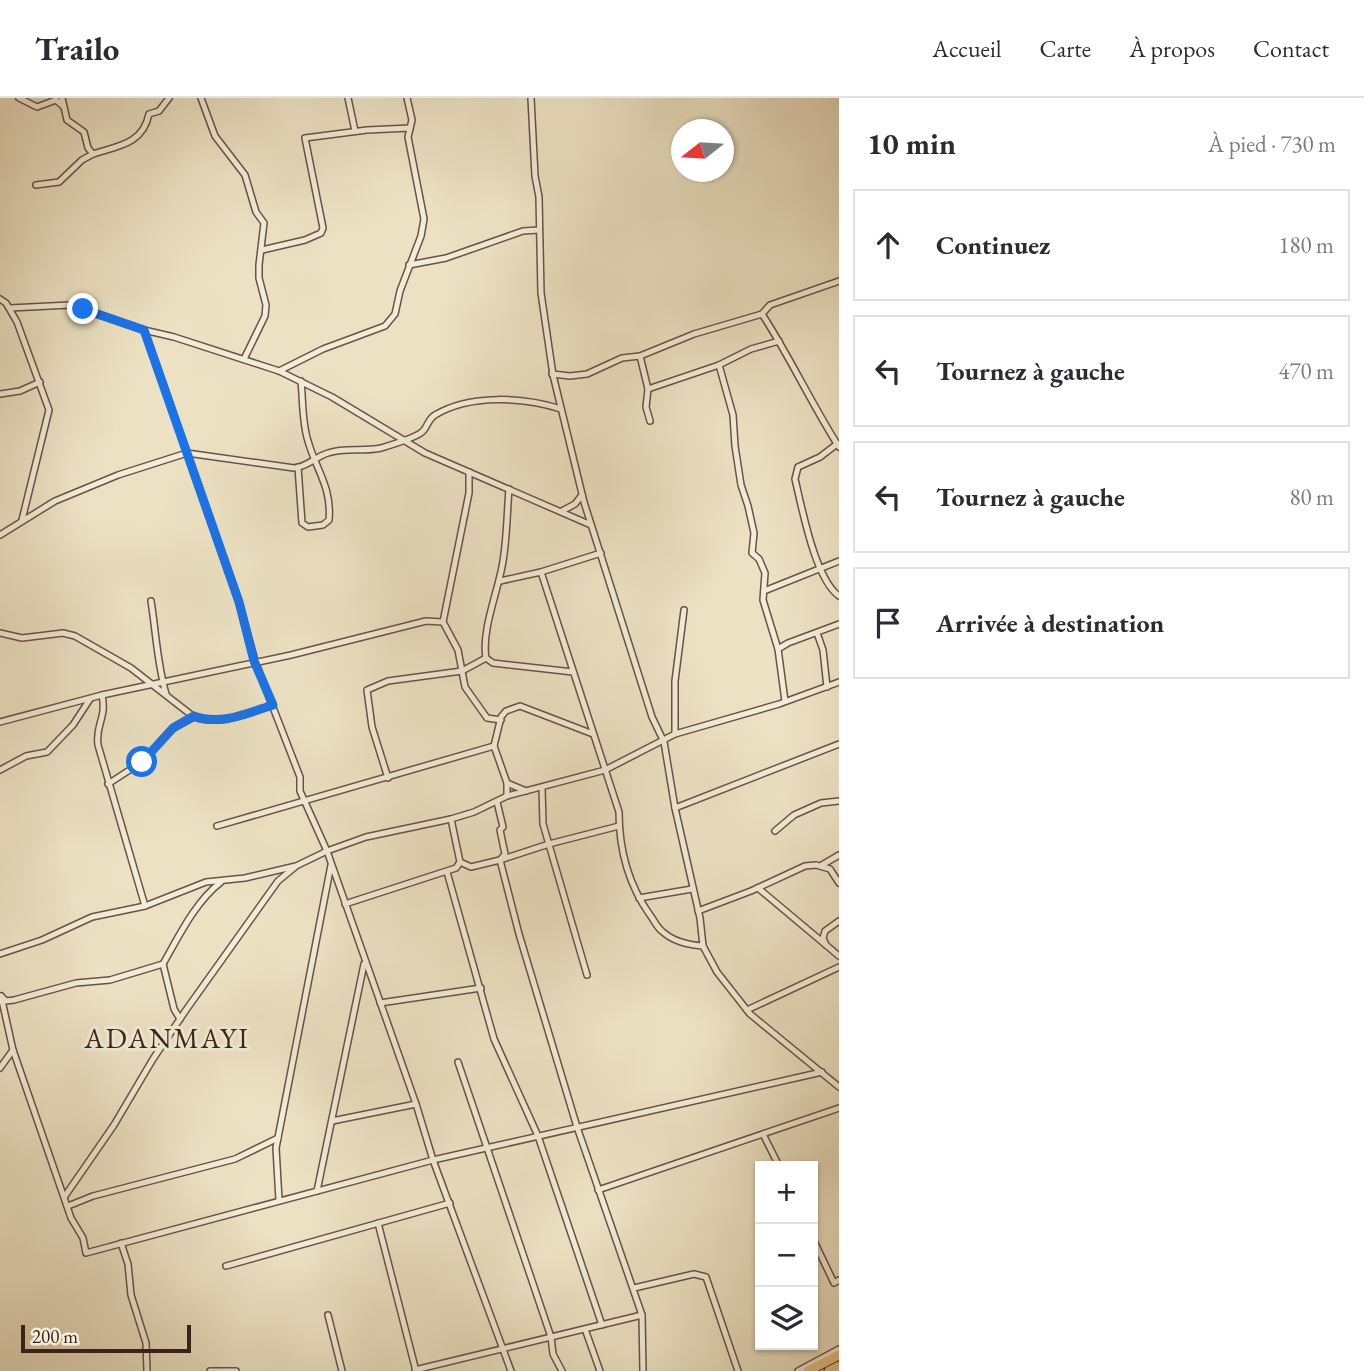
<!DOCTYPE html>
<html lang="fr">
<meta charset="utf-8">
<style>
body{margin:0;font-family:"EB Garamond",serif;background:#f7f7f7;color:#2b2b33}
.controls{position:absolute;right:21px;bottom:21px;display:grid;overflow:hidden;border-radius:0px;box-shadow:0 2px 5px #0004}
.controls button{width:63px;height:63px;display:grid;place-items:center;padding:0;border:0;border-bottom:2px solid #e1e1e2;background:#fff;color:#2b2b33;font:35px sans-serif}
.compass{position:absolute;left:671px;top:21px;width:63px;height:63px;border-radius:50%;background:#fff;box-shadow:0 2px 5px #0004;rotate:253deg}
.scale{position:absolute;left:21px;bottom:18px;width:170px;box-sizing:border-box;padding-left:7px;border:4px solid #3c231a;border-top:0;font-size:19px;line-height:24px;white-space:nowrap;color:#3c231a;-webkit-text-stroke:5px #f3ecd8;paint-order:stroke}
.stop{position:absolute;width:21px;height:21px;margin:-16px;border:5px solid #1a73e8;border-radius:50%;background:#fff}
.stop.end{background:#1a73e8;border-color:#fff;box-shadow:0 2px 7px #0008}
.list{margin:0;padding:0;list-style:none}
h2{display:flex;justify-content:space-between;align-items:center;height:91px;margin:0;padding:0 28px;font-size:30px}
h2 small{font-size:23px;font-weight:400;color:#7c7c81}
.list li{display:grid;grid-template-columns:46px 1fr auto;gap:21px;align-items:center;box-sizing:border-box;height:112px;margin:0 14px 14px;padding:0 14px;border:2px solid #e1e1e2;border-radius:0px}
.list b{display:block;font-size:26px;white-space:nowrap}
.list em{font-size:23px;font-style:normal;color:#7c7c81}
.icon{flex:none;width:38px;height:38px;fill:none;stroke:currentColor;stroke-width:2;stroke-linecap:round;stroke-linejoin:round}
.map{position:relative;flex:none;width:839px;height:1273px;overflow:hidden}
header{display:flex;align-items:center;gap:42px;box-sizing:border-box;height:98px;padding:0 35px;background:#fff;border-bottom:2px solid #e1e1e2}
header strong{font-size:33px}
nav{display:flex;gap:38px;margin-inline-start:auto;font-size:24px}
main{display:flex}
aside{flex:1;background:#fff}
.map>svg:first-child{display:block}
</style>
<header>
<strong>Trailo</strong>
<nav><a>Accueil</a><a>Carte</a><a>À propos</a><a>Contact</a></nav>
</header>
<main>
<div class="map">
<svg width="839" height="1273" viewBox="0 0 839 1273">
<rect width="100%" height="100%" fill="#ece2c3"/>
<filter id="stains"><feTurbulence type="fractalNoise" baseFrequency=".00286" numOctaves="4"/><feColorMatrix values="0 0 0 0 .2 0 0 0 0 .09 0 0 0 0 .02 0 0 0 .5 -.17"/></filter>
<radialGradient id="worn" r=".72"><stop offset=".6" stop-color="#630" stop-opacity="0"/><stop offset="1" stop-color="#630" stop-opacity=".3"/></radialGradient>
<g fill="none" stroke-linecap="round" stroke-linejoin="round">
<g stroke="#685344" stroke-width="8">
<g id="minor">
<path d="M 19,0 L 37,9 L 56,2 L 63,8"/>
<path d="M 62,0 L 67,22 L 84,34 L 88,50 L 93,56 C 118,48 143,46 149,16 L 159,13 L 169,0"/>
<path d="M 201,0 L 215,38 L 245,77 L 256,114 L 264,125 L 259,167 L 259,180 L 266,207 L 265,218 L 244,261"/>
<path d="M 348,0 L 355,33"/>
<path d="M 531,0 L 535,78 L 539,99 L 541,195 L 553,277 L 584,404 L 652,619 L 664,644 L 675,710 L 700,820 L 703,848 L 717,874 L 750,916 L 839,989"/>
<path d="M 36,87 L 59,84 L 82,62 L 93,56"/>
<path d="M 262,152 L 305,142 L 321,135 L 323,130 L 305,40 L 367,32 L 410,30"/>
<path d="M 409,167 L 446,160 L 523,133 L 539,132"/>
<path d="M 839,183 L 770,207 L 762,216 C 790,259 811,305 839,349"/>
<path d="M 0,201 L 6,205 L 17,224 L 49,312 L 22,422"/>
<path d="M 10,210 L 70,207 L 144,232 L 174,239 L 279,273 L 332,299 L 425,355 L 591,427"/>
<path d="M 144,232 L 239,504 L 255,563 L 300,679 L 300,693 L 327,753 L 416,1006 L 433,1062 L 511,1273"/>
<path d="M 640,258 L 648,291 L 646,309 L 650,323"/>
<path d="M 719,267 L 733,317 L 735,348 L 741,387 L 748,408 L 754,435 L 752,455 L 759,461 L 765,475 L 763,502 L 778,551 L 785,603"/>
<path d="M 279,273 L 323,251 L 385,228 L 395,216 L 400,193 L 421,138 L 424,121 L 408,39 L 412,22 L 407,0"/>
<path d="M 552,276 L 570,278 L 587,276 L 622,260 L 640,258 L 694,236 L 762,216"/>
<path d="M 648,291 L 719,267 L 751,251 L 779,243"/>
<path d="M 0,296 L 20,293 L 40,284"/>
<path d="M 837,346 L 820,359 L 798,369 L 795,381 C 802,410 815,481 839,498"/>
<path d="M 298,369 L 302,425 L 308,429 L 323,427 L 329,422 C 332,389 316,372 308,343 C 302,325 303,302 301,283"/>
<path d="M 469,374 L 469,395 L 443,524 L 458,552 L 465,589 L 487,620 L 501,622"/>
<path d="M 509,391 C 507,415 507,439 503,463 C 499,491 481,532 486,560 L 493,565 L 573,574"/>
<path d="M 562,413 L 575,406 L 582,397"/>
<path d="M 0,437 L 55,403 L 118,377 L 187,355 L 294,370 C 307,369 315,359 328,355 C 345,349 364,354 381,350 C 391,347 415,340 422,334 C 427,330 428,321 435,317 C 470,296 523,299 561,311"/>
<path d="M 541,474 L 619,714 C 619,751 628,786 650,817 C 654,822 657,830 663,834 C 674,844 689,847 703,848"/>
<path d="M 500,483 L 541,474 L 601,455"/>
<path d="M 764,493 L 839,463"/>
<path d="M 151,503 C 156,534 157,565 166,596"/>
<path d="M 0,535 L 22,540 L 63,535 L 75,538 L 131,570 L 194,619 C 220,628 248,615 273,607"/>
<path d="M 817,535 L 823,552 L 827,589"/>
<path d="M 778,551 L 788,545 L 839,526"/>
<path d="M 102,597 C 107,621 95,626 98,647 L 145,808"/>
<path d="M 0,624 L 102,597 L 291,557 L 426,523 L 443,524"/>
<path d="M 675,636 L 675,583 L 684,512"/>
<path d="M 0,672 L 26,658 L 47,654 L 73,627 L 90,601"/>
<path d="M 388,680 L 372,629 L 367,592 L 388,583 L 462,573 L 486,560"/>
<path d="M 507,685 L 526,693"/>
<path d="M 108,686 L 142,664 L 173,630 L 194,619"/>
<path d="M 542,690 L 543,726 L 587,877"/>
<path d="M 507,698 L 507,685 L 494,648 L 501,619 L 506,613 L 520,608 L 593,636"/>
<path d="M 497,704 L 503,729 L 500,732 L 505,756 L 500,762 L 519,836 L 577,1029 L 642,1217 L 643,1273"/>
<path d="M 675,710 L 839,646"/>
<path d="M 217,728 L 494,648"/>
<path d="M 775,733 L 794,717 L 821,705 L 839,703"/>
<path d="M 460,764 L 471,769 L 500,762 L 549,746 L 619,728"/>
<path d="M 822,767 L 839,757"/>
<path d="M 447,774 L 494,941 L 538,1038 L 602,1227"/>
<path d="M 758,790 L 826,847"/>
<path d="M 639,800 L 692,791"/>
<path d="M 345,806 L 456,770 L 460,764 L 451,721"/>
<path d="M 698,813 L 751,793 L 805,768 L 816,767 L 830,771 L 839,785"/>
<path d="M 839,823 L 825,833 L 823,840 L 826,847 L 839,858"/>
<path d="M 0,856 L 42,842 L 92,819 L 145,808 L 206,784 L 245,780 L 296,768 L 327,753 L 366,739 L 451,721 L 474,714 L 507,698 L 605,672 L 675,636 L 779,606 L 839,584"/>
<path d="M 163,866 L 174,911 L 180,921"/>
<path d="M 1,898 L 13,952 L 71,1120 L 83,1140 L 86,1155 L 433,1062 L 822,974"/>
<path d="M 1,898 L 6,903 L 14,902 L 76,885 L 110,882 L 163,866 C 179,838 195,804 221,784"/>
<path d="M 380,905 L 481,890"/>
<path d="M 747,912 L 839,869"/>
<path d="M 458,964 L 551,1239 L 553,1256 L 562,1273"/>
<path d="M 0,970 L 13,952"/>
<path d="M 332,1023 L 416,1006"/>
<path d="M 763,1036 L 779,1068"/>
<path d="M 598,1092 L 839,1010"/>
<path d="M 317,1093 L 364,866"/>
<path d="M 65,1098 L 114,1027 L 153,961 L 186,912 L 278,783 L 295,769"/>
<path d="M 279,1102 L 276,1050 L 331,767"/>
<path d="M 68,1108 L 93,1098 L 235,1061 L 278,1040"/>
<path d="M 378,1125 L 416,1273"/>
<path d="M 813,1141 L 834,1185 L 839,1182"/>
<path d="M 121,1145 L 128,1166 L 131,1197 L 146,1245 L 147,1273"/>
<path d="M 226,1168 L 450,1105"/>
<path d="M 634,1190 L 694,1176 L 706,1179 L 738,1273"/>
<path d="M 328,1217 L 342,1273"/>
<path d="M 585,1231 L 600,1273"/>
<path d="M 415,1272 L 642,1217"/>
<path d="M 210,1273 L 236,1273"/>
<path d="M 798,1273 L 839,1251"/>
</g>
</g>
<g stroke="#3c231a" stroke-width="11">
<g id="trunk">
<path d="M 808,1273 L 839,1257"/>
<path d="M 829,1273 L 839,1268"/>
</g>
</g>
<use href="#minor" stroke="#f3ecd8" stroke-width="5"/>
<use href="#trunk" stroke="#e6c182" stroke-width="9"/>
</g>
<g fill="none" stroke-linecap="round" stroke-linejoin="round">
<path stroke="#1a73e8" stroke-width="9" d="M 83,211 L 144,232 L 239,504 L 254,563 L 273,607 C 248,615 220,628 194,618 L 173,630 L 142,664"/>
</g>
<g text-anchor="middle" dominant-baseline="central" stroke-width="6" stroke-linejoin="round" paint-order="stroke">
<g font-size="28" letter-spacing="2" fill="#3c231a" stroke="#f3ecd8">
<text x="167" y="940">ADANMAYI</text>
</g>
</g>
<rect width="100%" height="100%" filter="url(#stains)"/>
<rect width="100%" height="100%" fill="url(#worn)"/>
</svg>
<div class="controls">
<button>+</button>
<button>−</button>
<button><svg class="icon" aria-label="layers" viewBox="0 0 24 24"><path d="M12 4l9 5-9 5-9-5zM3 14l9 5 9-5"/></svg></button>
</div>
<svg class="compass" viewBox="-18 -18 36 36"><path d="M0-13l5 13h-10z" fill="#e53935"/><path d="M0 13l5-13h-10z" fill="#7c7c81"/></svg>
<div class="scale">200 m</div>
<div class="stop" style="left:142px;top:664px"></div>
<div class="stop end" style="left:83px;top:211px"></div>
</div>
<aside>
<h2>10 min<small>À pied · 730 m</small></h2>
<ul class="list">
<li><svg class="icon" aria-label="ahead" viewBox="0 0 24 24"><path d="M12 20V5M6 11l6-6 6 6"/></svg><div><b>Continuez</b></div><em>180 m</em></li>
<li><svg class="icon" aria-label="left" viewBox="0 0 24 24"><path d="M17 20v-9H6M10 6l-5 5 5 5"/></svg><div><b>Tournez à gauche</b></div><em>470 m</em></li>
<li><svg class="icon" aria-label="left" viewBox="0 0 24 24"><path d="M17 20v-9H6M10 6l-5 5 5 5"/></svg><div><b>Tournez à gauche</b></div><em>80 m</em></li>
<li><svg class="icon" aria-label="arrive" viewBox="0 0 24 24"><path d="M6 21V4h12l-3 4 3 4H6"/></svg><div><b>Arrivée à destination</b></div></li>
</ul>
</aside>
</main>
